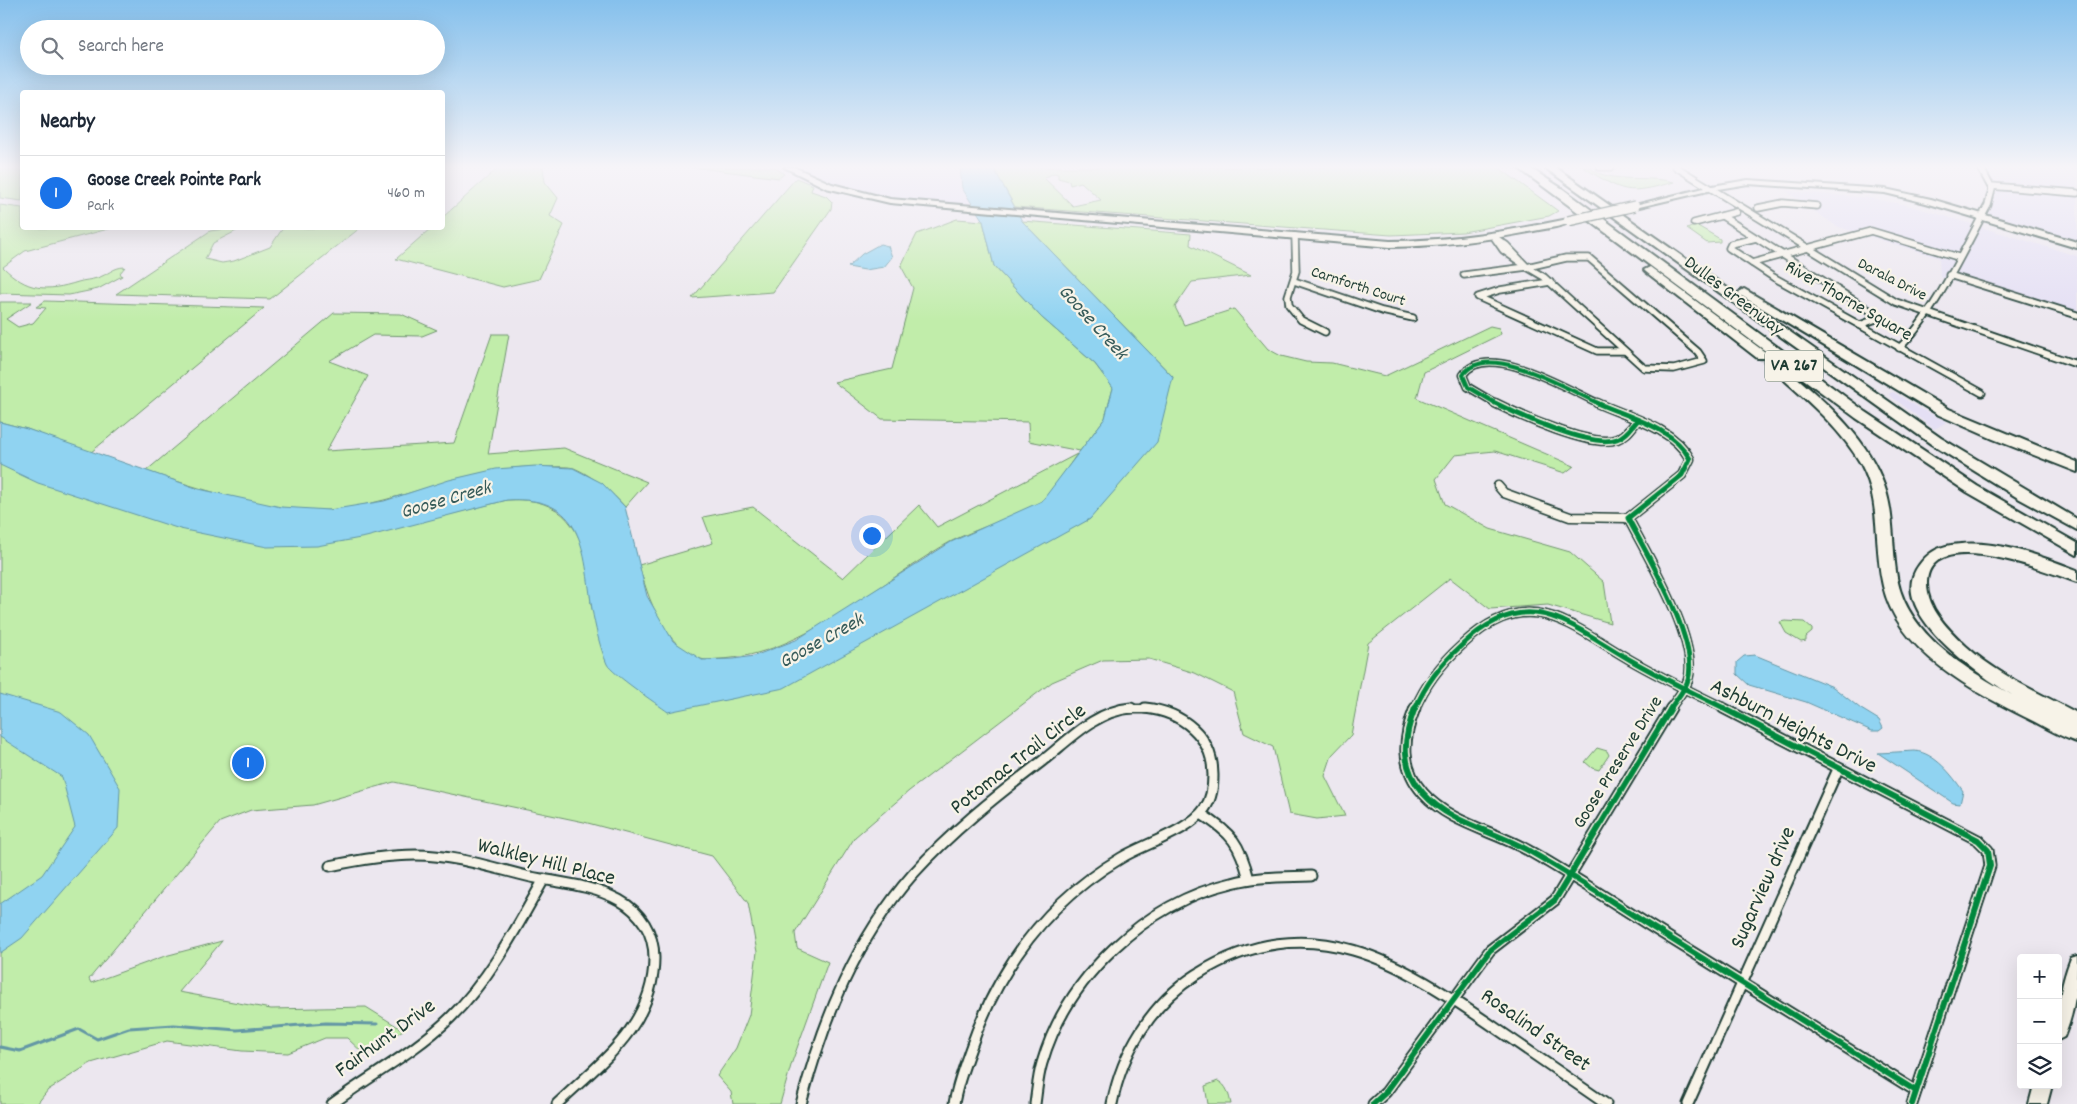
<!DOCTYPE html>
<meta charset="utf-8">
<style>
body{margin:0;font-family:Dekko,sans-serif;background:#f2f2f3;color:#1f2937}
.controls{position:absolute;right:15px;bottom:15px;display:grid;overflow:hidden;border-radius:5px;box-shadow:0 5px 20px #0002}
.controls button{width:45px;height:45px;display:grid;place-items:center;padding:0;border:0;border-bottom:1px solid #e0e1e3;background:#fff;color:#1f2937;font:25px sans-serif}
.you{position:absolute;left:871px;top:535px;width:18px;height:18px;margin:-12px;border:4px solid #fff;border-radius:50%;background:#1a73e8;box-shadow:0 0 0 8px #1a73e833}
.badge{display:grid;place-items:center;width:32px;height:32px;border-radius:50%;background:#1a73e8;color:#fff;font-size:16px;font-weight:700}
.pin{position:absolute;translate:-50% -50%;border:2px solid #fff;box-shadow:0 1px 5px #0006}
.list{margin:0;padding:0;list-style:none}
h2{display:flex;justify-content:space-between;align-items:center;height:65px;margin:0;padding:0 20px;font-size:21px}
h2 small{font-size:16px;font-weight:400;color:#747a83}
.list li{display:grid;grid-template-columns:32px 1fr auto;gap:15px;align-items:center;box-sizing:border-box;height:75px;padding:0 20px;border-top:1px solid #e0e1e3}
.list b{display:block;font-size:19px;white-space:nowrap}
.list p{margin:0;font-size:16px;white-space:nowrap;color:#747a83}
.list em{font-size:16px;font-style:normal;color:#747a83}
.icon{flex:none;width:28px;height:28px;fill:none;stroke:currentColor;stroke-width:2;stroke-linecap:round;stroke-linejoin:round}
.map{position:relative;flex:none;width:2077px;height:1104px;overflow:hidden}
.search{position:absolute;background:#fff;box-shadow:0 5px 20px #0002;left:20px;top:20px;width:425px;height:55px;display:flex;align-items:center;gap:12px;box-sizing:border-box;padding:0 18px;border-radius:28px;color:#747a83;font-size:19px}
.panel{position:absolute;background:#fff;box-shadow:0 5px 20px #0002;left:20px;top:90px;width:425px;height:140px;border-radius:5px}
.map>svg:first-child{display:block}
</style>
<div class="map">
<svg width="2077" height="1104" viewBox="0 0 2077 1104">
<rect width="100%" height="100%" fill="#ece7ef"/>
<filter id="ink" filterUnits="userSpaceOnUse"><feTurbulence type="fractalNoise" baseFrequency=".02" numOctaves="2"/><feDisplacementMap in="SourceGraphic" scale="10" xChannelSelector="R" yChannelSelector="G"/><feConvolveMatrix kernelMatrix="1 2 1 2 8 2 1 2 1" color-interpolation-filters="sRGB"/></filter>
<g filter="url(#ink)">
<g fill="#e4dff4">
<path d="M 799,167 L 960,167 L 962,188 L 974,207 L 894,199 L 845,188 L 822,179 Z"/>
<path d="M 1980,167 L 2077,167 L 2077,246 L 1981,217 L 1992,190 Z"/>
<path d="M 1786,191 L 1869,198 L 1911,206 L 2077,256 L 2077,319 L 1940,277 L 1939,258 L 1836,226 Z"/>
<path d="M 1893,392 L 1921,409 L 1947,422 L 1934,429 L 1888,394 Z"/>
</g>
<g fill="#c1edaa" stroke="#70956f" fill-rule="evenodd">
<path d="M 0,167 L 22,167 L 22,201 L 0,198 Z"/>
<path d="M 499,167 L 543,167 L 545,182 L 558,198 L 550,216 L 564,225 L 539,279 L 503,287 L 396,259 L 431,228 L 442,228 L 443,217 Z"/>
<path d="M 691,167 L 775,167 L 784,174 L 779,178 Z"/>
<path d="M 993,167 L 1498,167 L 1558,211 L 1549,216 L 1463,232 L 1391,235 L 1015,207 ZM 1054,173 L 1058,174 L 1058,178 L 1069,181 L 1070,185 L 1081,182 L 1101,200 L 1073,206 L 1044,178 Z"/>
<path d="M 1583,167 C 1592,167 1596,173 1604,175 C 1625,181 1650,176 1674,182 C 1627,195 1624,193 1583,167 Z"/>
<path d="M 796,178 L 813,185 L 811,191 L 826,196 L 832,202 L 831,209 L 773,292 L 692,298 Z"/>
<path d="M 0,205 L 22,208 L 22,228 L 112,228 L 25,251 L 3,267 C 27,291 46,292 78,282 C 84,280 91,280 97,278 C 108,275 113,267 125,267 L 120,273 L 122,276 L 98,289 L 69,295 L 0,293 Z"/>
<path d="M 957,219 L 983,221 L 994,266 L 1041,317 L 1095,364 L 1113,388 L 1105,418 L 1080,451 L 1029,441 L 1028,422 L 882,419 L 834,382 L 892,369 L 913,288 L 901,266 L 917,234 Z"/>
<path d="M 1022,221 L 1191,234 L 1190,245 L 1251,275 L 1192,282 L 1175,307 L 1184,325 L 1234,309 L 1268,349 L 1281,356 L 1306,362 L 1332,363 L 1385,376 L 1490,326 L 1499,328 L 1501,334 L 1424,372 L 1417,398 L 1574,466 L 1565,473 L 1495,451 L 1455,455 L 1436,479 L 1445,504 L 1490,529 L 1570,552 L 1604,582 L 1610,623 L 1548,605 L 1490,609 L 1450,578 L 1368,643 L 1351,735 L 1332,755 L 1325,776 L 1345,816 L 1317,819 L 1289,814 L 1273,747 L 1244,733 L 1233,692 L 1195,673 L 1149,659 L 1103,660 L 1052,682 L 909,791 L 855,837 L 795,933 L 797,948 L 828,962 L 792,1062 L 780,1104 L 733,1104 L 731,1092 L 717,1076 L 736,1048 L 749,1015 L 757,952 L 748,903 L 712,856 L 584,822 L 394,782 L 313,805 L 251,810 L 220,822 L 89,979 L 91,983 L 165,956 L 222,941 L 179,992 L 271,1009 L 366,1007 L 403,1030 L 365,1055 L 347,1038 L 325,1038 L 288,1053 L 242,1051 L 167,1041 L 91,1063 L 48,1090 L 37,1104 L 0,1104 L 0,464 L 343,541 L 507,500 C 564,496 583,529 590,581 C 591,590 589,603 593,611 C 598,621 608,632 615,641 C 633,665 650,688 668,712 L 1090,519 L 1173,377 Z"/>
<path d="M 1696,225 L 1720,239 L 1720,242 L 1707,243 L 1687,229 Z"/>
<path d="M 232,228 L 242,228 L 213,243 L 205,259 L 222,263 L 234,261 L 270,247 L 283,228 L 360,228 L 270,299 L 116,294 L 210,231 Z"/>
<path d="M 45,301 L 264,308 L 90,453 L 27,429 L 0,422 L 0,302 L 32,302 L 6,319 L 18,327 L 33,323 L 46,308 L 36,307 Z"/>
<path d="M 334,313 L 401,314 L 437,330 L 422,336 L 373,335 L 329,361 L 368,376 L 326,451 L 454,443 L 492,334 L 509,334 L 488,454 L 564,448 L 647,482 L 625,507 C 612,492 593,476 574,468 C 567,466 555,467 548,467 C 472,463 405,503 330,510 C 277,514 196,488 146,471 Z"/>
<path d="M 1077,454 C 1069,465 1050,496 1040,502 C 1012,519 979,527 950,542 C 880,581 802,656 720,659 C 714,659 706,661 701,659 C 664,647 648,598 639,565 L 713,543 L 703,517 L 753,507 L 843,578 L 919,505 L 937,527 Z"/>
<path d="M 1785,621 L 1804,622 L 1812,629 L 1812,632 L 1806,637 L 1806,641 L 1801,642 L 1786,633 L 1780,622 Z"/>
<path d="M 1597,748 L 1607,751 L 1609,755 L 1599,770 L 1592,768 L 1585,762 Z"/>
<path d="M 1218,1081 C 1227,1085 1229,1095 1231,1104 L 1208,1104 L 1205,1086 Z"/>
</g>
<g fill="#90d3f1" stroke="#6397a5">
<path d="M 960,167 L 993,167 L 1022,221 L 1173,377 L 1157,442 L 1090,519 L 784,688 L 668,712 C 657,704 611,673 607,664 C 600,648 595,626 592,609 C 583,550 585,495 507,500 L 366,537 L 317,546 L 267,547 L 180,529 L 38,483 L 0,465 L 0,422 L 27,429 L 199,489 L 281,507 L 329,510 L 384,501 L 449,480 L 496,469 L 535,466 L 573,468 L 602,483 L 625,507 L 647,596 L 673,641 L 702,660 L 734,659 L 754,656 L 796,640 L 951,542 L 1042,501 L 1105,418 L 1113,388 L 1095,364 L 1041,317 L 994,266 L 983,221 L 962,188 Z"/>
<path d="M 880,244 L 888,246 L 892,257 L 884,267 L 865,270 L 848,267 L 862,254 Z"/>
<path d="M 1755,655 L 1833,687 L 1861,709 L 1879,720 L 1883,728 L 1879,731 L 1872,731 L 1806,702 L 1749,685 L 1737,674 L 1737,662 L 1744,656 Z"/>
<path d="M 0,694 L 61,712 L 89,735 L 120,788 L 118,828 L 22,938 L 0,953 L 0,904 L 42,875 L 75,827 L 62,777 L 0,737 Z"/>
<path d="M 1915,751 C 1935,753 1952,775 1963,791 L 1960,804 L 1953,803 L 1878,753 Z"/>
</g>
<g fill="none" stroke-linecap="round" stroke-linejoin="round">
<path stroke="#6397a5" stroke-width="3" d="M 0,1047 L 20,1051 L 79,1029 L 97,1039 L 129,1028 L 174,1025 L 237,1030 L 326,1023 L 377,1024"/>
<path stroke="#c3c5ca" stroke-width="11" stroke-dasharray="11 5.5" stroke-linecap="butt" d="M 1761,355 L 1775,365"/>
<g stroke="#1f3d34" stroke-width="9">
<g id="street-far2">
<path d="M 1600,167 L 1611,167"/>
<path d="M 1676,167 L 1896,302 L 2076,364 L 2077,361"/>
<path d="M 1991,186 L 2077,193"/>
<path d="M 1758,208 L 1783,203 L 1817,206"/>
<path d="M 1722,216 L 1877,315 L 1876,319 L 1860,325"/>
<path d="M 1694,223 L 1736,212"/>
<path d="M 1295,236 L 1296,271 L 1288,296 L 1289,305 L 1301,320 L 1325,332"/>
<path d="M 1756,238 L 1731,244 L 1729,248 L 1773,277 L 1982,393"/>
<path d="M 1752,263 L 1871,231 L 1958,257"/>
<path d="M 1527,267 L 1544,277 L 1644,368 L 1674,369 L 1704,361 L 1698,352 L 1589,258 L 1566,258 L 1527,267"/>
<path d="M 1527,267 L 1503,250 L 1494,237 L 1506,245 L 1527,267"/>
<path d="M 1464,275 L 1527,267"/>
<path d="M 1949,275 L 2077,315"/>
<path d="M 1294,281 L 1382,311 L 1413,318"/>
<path d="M 1550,282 L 1500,290 L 1478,297 L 1597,351 L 1624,351"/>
<path d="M 1899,348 C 1933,317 1965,247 1988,205 L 1992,189 L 1980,167"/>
<path d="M 1497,404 L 1468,387 L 1463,375 C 1487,339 1570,391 1600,404"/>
</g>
</g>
<g stroke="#1f3d34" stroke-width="11">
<g id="street-far1">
<path d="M 1495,403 C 1519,415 1592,449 1617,439 C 1626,436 1631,428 1637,421"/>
<path d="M 1597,403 C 1628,417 1673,427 1690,459 L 1682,475 L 1628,518 C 1646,553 1700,642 1688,680 C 1685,690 1675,701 1670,709"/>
<path d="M 1498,486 L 1504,493 L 1570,517 L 1628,518"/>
<path d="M 1122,709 L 1155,709"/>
<path d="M 1415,709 C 1425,685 1442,663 1462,645 C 1530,581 1570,626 1634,662 C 1664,679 1695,694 1726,709"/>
</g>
</g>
<g stroke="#1f3d34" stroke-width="13">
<g id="street">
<path d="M 1415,708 C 1403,738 1400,767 1423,793 C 1450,824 1496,831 1531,852 C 1575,877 1617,905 1660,932 C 1745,985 1831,1038 1916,1091"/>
<path d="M 1723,708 L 1978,840 L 1988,850 L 1990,866 L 1912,1104"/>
<path d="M 1201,814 C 1232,833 1240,844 1249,879"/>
<path d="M 330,866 C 358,860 387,855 416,855 C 455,855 493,868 531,877 C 561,883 592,885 619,900 C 641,912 654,933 654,958 C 654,1025 601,1062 557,1104"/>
<path d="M 332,1104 C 371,1075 415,1052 450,1018 C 490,979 517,927 544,879"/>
<path d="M 801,1104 C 823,1021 855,940 913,874 C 951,832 996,796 1041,762 C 1068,741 1095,711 1131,708"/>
<path d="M 954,1104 C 957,1085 964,1067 970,1050 C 998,968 1046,902 1121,858 C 1144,844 1190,831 1205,808 C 1212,798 1213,787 1213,775 C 1213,736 1182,712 1145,708"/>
<path d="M 1035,1104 C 1037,1090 1038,1076 1042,1063 C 1067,977 1145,903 1232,883 C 1258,876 1285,877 1311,876"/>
<path d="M 1112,1104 C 1122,1052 1151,1004 1196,975 C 1310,903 1402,963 1497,1029 C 1533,1054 1570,1079 1606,1104"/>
<path d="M 1373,1104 L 1386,1092 L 1490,950 L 1555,900 L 1671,708"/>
<path d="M 1688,1104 L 1838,769"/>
</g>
</g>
<g stroke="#1f3d34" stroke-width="4">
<g id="secondary">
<path d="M 784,167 L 794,167 L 832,184 L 890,199 L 1390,241 C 1451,241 1509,231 1568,219 L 1572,221 C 1564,227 1549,228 1539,230 C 1490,240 1440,246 1390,247 L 890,203 L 826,188 Z"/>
<path d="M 1748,180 L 1885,189 L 1931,199 L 2077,242 L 2077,248 L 1926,203 L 1885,193 L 1748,184 L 1712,190 L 1635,208 L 1631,206 L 1712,186 Z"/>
</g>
</g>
<g stroke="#1f3d34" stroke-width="4">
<g id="primary">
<path d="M 2077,956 C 2077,985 2076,1009 2064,1037 L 2058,1040 C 2058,1009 2059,988 2071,958 Z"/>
<path d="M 2034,1085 L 2052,1085 L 2047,1104 L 2029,1104 Z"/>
</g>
</g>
<g stroke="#1f3d34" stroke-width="4">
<g id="highway">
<path d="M 1517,167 L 1528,167 L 1563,189 L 1866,412 L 1977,486 L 2077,543 L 2077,555 L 1967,492 L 1856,418 Z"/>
<path d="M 1544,167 L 1555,167 L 1941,438 L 2077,519 L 2077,530 L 2018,498 L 1931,444 Z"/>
<path d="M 1650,267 L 1765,352 L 1767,355 L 1765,358 L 1757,358 L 1646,272 L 1644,270 Z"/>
<path d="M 1744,289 L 1949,409 L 2077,462 L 2077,472 L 1993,439 L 1939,415 L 1740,295 L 1738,293 Z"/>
<path d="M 1775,361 L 1779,362 C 1819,397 1866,433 1884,485 C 1894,512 1892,542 1896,571 C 1903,631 1961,666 2009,693 L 2012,695 C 1980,675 1884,611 1919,565 C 1927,554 1937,547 1951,545 C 1993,538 2038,555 2077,570 L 2077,582 C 2050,573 1930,524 1927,582 C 1926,608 1949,630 1966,646 C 1998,675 2039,693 2077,713 L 2077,742 C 2061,737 2045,727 2029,719 C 1973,691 1898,652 1883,586 C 1873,544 1882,503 1861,464 C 1839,426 1803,397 1771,368 L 1769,365 Z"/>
</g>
</g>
<use href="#street-far2" stroke="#f7f3e8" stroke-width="5.5"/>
<use href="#street-far1" stroke="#f7f3e8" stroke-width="8"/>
<use href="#street" stroke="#f7f3e8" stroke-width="9"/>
<use href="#secondary" fill="#f7f3e8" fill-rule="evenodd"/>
<use href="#primary" fill="#f7f3e8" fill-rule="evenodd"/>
<use href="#highway" fill="#f7f3e8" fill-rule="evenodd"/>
<g stroke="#1f3d34" stroke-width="12" stroke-linecap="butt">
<path id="secondary-bridge" d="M 1568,221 L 1635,206"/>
</g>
<use href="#secondary-bridge" stroke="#f7f3e8" stroke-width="9"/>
<g stroke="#f7f3e8" stroke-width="6">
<path id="cycleway-far2" d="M 1497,404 L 1468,387 L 1463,375 C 1487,339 1570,391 1600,404"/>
</g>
<g stroke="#f7f3e8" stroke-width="8">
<g id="cycleway-far1">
<path d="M 1495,403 C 1519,415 1592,449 1617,439 C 1626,436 1631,428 1637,421"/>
<path d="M 1597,403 C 1628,417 1673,427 1690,459 L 1682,475 L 1628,518 C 1646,553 1700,642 1688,680 C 1685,690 1675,701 1670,709"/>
<path d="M 1415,709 C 1425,685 1442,663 1462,645 C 1530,581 1570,626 1634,662 C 1664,679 1695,694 1726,709"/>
</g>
</g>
<g stroke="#f7f3e8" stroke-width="9">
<g id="cycleway">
<path d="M 1415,708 C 1403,738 1400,767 1423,793 C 1450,824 1496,831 1531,852 C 1575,877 1617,905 1660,932 C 1745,985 1831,1038 1916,1091"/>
<path d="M 1723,708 L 1978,840 L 1988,850 L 1990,866 L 1912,1104"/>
<path d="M 1373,1104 L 1386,1092 L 1490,950 L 1555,900 L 1671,708"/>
</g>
</g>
<use href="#cycleway-far2" stroke="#00873e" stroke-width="4"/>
<use href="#cycleway-far1" stroke="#00873e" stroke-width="5"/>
<use href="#cycleway" stroke="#00873e" stroke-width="6"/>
</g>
</g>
<linearGradient id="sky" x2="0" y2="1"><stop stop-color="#85c0ec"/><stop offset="0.52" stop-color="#f6f4f8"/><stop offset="1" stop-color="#f6f4f8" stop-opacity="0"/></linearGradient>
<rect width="2077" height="321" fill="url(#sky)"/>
<g text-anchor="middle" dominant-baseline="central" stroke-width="4.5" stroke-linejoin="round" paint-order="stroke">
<g font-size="16" fill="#1f3d34" stroke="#f7f3e8">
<text transform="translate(1892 280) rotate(27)">Darala Drive</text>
<text transform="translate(1358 287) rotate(18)">Carnforth Court</text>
</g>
<rect fill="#f7f3e8" stroke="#60746a" stroke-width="1" x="1765" y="350.5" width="58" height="31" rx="4"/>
<g font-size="18" font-weight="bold" fill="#1f3d34">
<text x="1794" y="366">VA 267</text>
</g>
<g font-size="19" fill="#1f3d34" stroke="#f7f3e8">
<text transform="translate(1733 297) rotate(37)">Dulles Greenway</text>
<text transform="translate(1848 302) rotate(30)">River Thorne Square</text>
<text transform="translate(1619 763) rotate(-58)">Goose Preserve Drive</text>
</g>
<g font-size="20" font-style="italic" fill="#365b5a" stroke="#f7f3e8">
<text transform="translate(1092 323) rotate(48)">Goose Creek</text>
<text transform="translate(446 501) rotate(-16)">Goose Creek</text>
<text transform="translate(822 642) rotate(-29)">Goose Creek</text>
</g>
<g font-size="22" fill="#1f3d34" stroke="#f7f3e8">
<text transform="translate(1793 727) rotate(27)">Ashburn Heights Drive</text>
<text transform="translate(1019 760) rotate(-38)">Potomac Trail Circle</text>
<text transform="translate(546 863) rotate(14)">Walkley Hill Place</text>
<text transform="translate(1764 888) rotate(-66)">Sugarview drive</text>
<text transform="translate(1535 1031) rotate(35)">Rosalind Street</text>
<text transform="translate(386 1039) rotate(-36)">Fairhunt Drive</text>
</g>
</g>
</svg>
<div class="controls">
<button>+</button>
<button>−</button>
<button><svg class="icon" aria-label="layers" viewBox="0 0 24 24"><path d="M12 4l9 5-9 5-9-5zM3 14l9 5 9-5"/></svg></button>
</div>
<div class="you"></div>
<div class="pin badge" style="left:248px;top:763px">1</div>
<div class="search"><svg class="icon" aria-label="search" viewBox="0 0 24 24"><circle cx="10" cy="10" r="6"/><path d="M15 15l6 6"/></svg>Search here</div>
<section class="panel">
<h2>Nearby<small></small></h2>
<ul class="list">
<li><span class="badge">1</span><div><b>Goose Creek Pointe Park</b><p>Park</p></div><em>460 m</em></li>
</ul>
</section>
</div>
